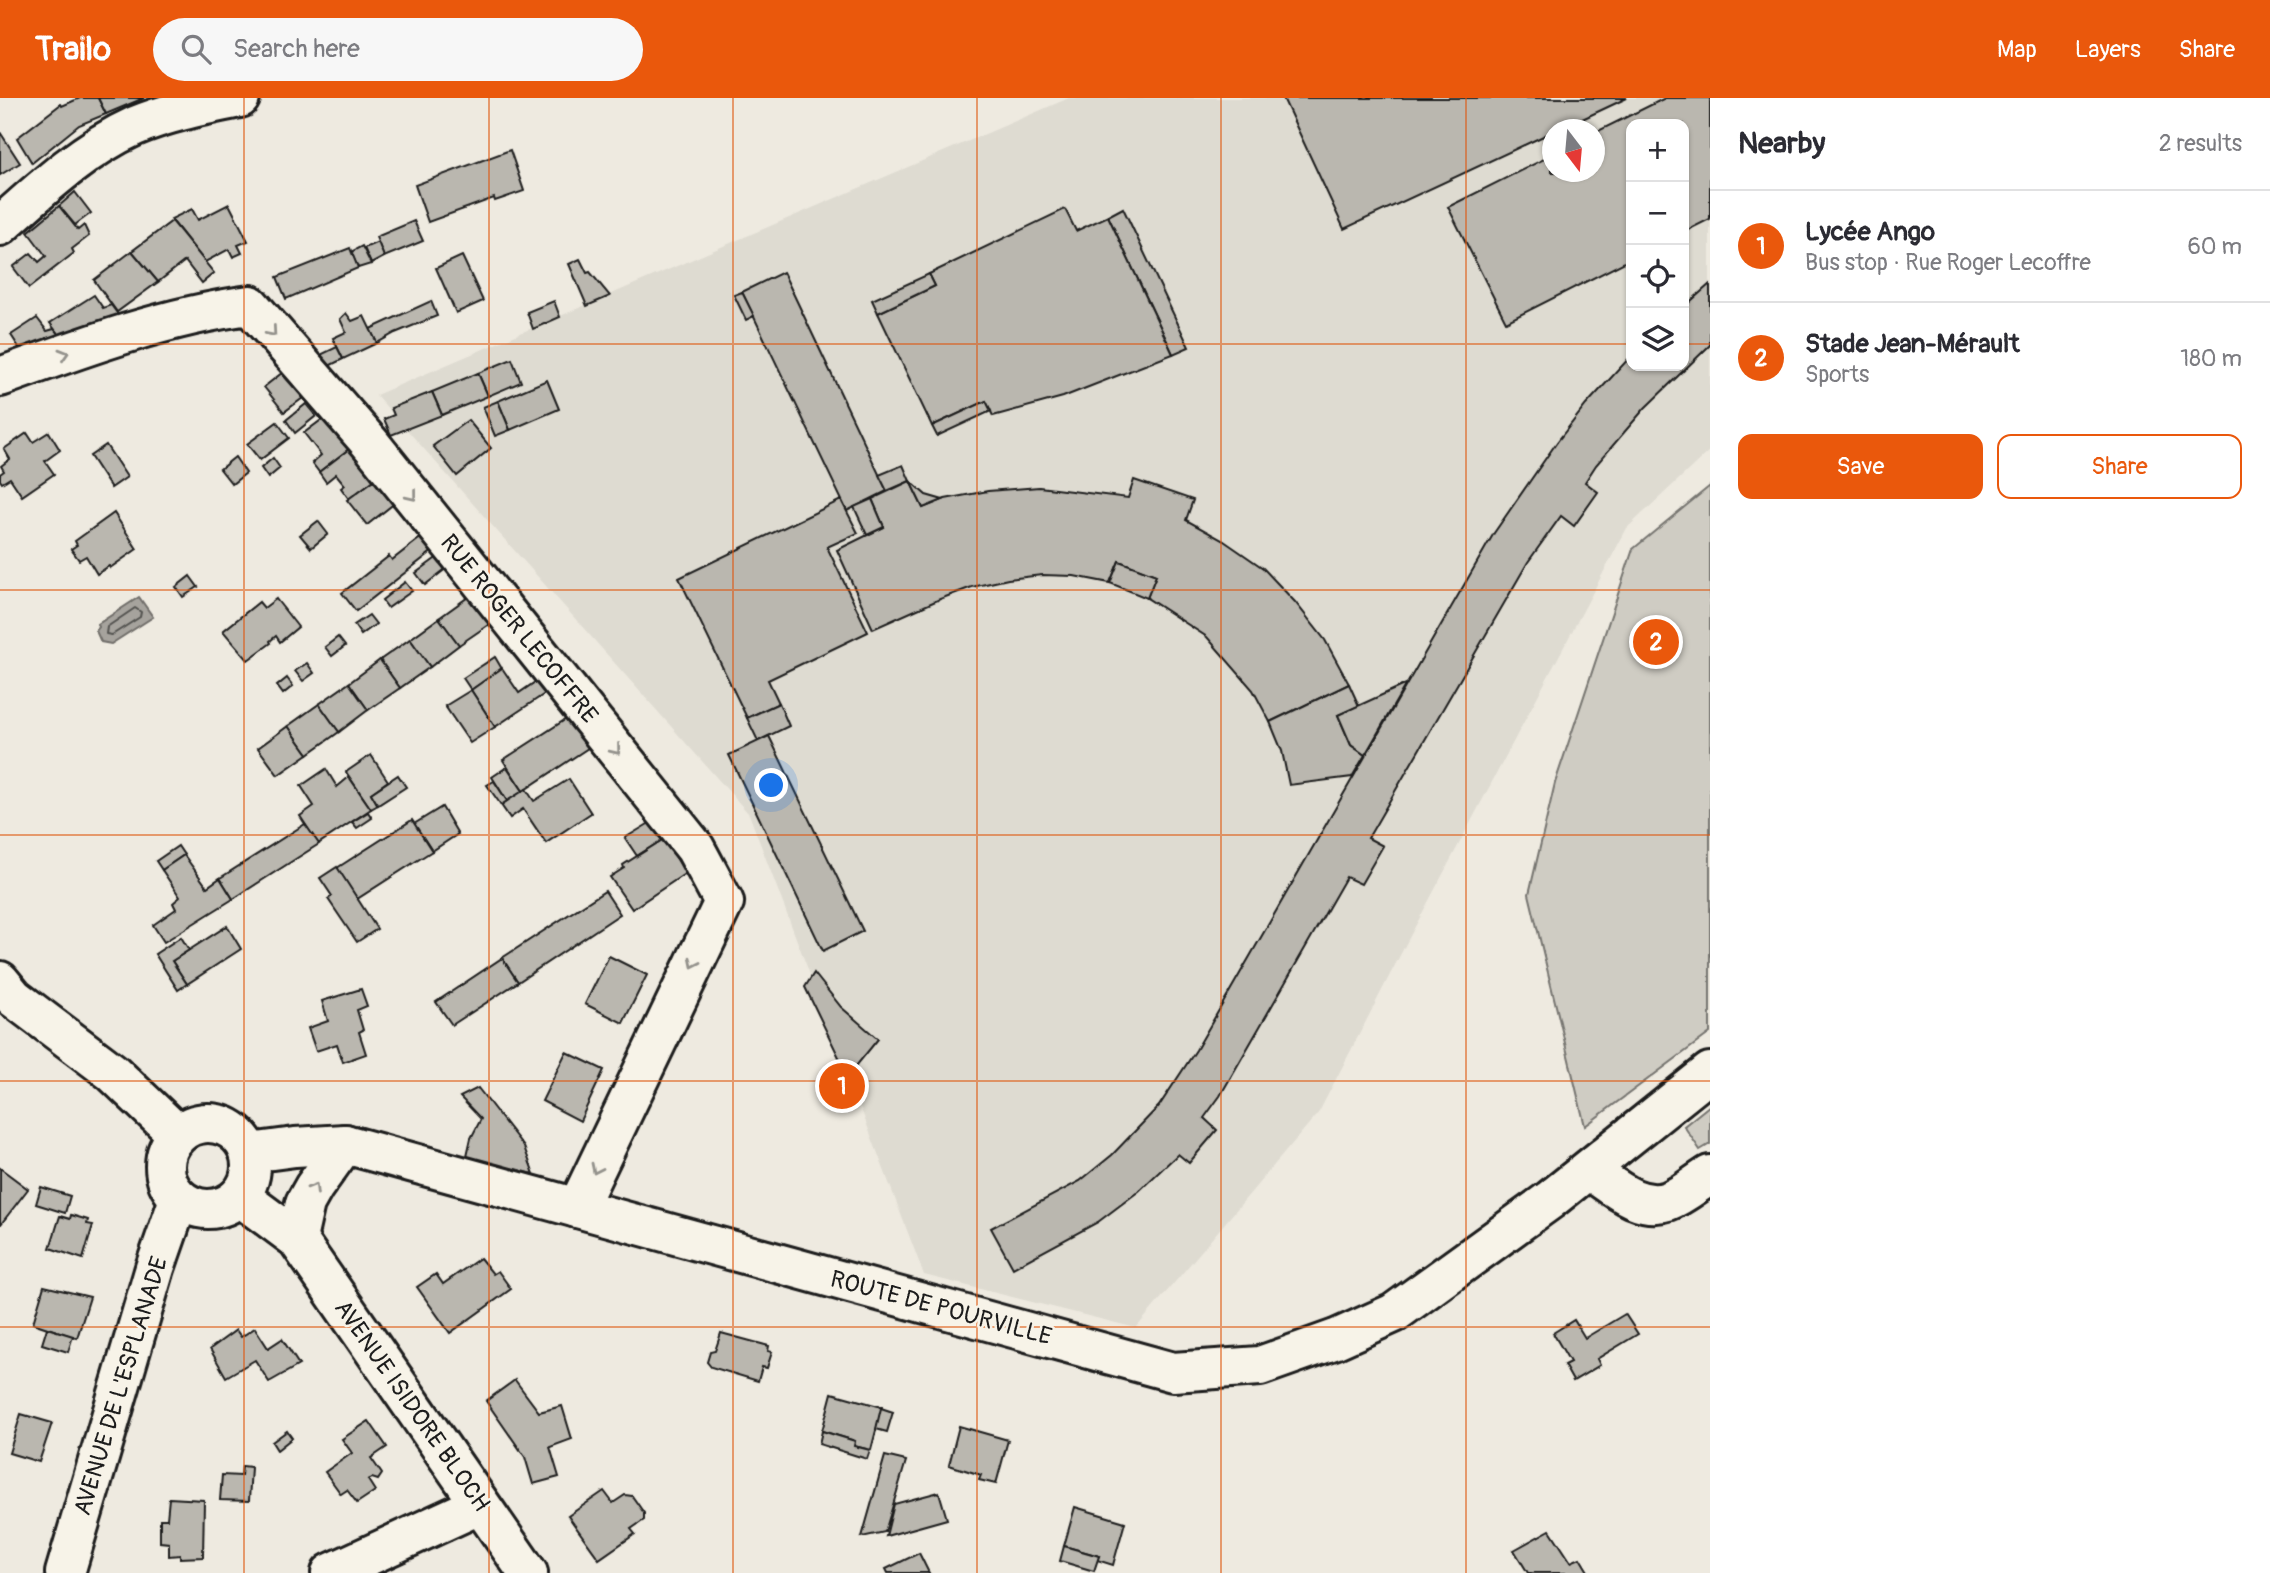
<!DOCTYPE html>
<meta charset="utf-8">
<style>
body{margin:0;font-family:Pangolin,sans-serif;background:#f7f7f7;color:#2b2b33}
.controls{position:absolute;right:21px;top:21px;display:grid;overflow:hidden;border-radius:14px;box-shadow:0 2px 5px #0004}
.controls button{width:63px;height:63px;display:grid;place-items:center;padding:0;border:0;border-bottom:2px solid #e1e1e2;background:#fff;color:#2b2b33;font:35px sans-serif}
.compass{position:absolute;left:1542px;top:21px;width:63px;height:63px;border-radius:50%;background:#fff;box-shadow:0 2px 5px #0004;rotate:164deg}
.you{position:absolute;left:772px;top:688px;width:24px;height:24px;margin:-18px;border:5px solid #fff;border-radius:50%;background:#1a73e8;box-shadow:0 0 0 10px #1a73e833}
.badge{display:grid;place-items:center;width:46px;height:46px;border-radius:50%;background:#ea580c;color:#fff;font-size:23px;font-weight:700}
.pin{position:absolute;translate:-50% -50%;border:4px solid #fff;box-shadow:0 2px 7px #0006}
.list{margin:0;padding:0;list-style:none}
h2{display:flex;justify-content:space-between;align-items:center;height:91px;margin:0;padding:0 28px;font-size:30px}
h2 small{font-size:23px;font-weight:400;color:#7c7c81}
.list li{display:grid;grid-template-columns:46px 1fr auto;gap:21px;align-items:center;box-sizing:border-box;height:112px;padding:0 28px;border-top:2px solid #e1e1e2}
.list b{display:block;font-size:26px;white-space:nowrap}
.list p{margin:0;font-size:23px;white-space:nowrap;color:#7c7c81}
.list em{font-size:23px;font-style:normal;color:#7c7c81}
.actions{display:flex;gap:14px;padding:21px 28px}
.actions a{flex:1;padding:16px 0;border:2px solid #ea580c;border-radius:14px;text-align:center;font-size:24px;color:#ea580c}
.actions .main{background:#ea580c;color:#fff}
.icon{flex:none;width:38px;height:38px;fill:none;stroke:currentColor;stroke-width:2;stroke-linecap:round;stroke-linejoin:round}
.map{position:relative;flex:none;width:1710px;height:1475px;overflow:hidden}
header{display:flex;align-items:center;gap:42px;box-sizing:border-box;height:98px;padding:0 35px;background:#ea580c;color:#fff}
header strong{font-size:33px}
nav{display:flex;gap:38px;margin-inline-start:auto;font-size:24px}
.search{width:490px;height:63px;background:#f7f7f7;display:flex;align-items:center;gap:18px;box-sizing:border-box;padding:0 24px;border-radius:38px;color:#7c7c81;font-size:26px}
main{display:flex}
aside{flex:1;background:#fff}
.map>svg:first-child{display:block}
</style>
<header>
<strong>Trailo</strong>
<div class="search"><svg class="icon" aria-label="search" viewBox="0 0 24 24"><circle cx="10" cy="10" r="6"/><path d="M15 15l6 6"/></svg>Search here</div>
<nav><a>Map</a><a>Layers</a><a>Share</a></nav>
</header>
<main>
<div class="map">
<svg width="1710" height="1475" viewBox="0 0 1710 1475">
<rect width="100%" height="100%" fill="#eeeae0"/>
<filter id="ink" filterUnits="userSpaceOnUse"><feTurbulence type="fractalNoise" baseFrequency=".0143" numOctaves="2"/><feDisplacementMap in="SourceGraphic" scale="14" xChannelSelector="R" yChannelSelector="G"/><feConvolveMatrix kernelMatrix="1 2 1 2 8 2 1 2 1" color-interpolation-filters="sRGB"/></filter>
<g filter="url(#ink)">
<path fill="#dedbd1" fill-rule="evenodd" d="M 1069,0 L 1710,0 L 1710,352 L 1627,430 L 1409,840 L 1319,1014 L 1136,1230 L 924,1177 L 749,716 L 376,297 ZM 1631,26 L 1684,26 L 1684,268 L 1631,268 ZM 1552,32 L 1594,32 L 1594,74 L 1552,74 Z"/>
<g fill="#cfccc3" stroke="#767470" stroke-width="2">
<path d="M 1710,388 L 1710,935 L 1585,1028 L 1529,796 L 1555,685 L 1633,451 Z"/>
<path d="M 1710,1007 L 1710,1046 L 1700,1052 L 1684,1028 Z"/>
</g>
<path fill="#a6a39d" stroke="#6f6d69" stroke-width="2" d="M 139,499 L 153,519 L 111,546 L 101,544 L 96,533 L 99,529 L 98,526 Z"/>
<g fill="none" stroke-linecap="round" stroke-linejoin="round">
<path stroke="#535250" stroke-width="2" d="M 135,510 L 141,514 L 140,519 L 112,537 L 106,536 L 107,529 Z"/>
</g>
<g fill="#bab7af" stroke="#1c1c1c" stroke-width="2">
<path d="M 80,0 L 98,0 L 106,16 L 79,27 L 32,65 L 17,40 L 61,6 L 62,8 Z"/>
<path d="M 98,0 L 144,0 L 106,16 Z"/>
<path d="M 1283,0 L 1627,0 L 1559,32 L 1552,32 L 1552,34 L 1344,131 Z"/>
<path d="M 1665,0 L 1710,0 L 1710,121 L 1684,134 L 1684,26 L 1631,26 L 1631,161 L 1506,224 L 1448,109 L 1552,57 L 1552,74 L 1594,74 L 1594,35 Z"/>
<path d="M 0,34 L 20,65 L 0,77 Z"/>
<path d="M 510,52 L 524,93 L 495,103 L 494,100 L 428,124 L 415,87 Z"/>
<path d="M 75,94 L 91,115 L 75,127 L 59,108 Z"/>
<path d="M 229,106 L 248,143 L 238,147 L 242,155 L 233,159 L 229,151 L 205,164 L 171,121 L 192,111 L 198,122 Z"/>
<path d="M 59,108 L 78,132 L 84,127 L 89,138 L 72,151 L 74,155 L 29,190 L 13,169 L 31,155 L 39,164 L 46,158 L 28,134 Z"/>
<path d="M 1123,110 L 1189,249 L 1173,256 L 1108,118 Z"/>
<path d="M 1065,111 L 1076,133 L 1108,118 L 1173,256 L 1063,299 L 993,318 L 986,303 L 932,328 L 878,215 L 935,188 L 929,176 Z"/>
<path d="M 172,123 L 214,175 L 202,185 L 185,163 L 158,184 L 132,153 Z"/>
<path d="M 414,123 L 423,143 L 384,159 L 376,139 Z"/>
<path d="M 378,144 L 384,159 L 371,166 L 364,150 Z"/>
<path d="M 362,148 L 371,166 L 358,170 L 351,154 Z"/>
<path d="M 350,150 L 358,170 L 286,201 L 277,179 Z"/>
<path d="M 132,153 L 158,184 L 117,214 L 94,182 Z"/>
<path d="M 462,158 L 483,203 L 456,215 L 436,170 Z"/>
<path d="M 580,161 L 587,175 L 590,174 L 610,198 L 587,208 L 569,166 Z"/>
<path d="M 783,174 L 887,393 L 847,413 L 742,194 Z"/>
<path d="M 929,176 L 935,188 L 878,215 L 872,202 Z"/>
<path d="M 1710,186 L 1710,247 L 1645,310 L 1596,367 L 1585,384 L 1598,394 L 1574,428 L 1561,418 L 1528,464 L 1368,740 L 1383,748 L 1361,786 L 1346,779 L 1220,998 L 1204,1020 L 1217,1032 L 1189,1065 L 1178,1056 L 1139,1093 L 1098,1124 L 1013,1170 L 991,1130 L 1080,1083 L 1112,1057 L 1159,1008 L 1196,952 L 1494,435 L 1557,344 L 1586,307 L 1631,258 L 1631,268 L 1684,268 L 1684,209 Z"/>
<path d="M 742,194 L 754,218 L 746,222 L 734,197 Z"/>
<path d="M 94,197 L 103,210 L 111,207 L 122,222 L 62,241 L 50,225 Z"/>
<path d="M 431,203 L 437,218 L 395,235 L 377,245 L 370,231 Z"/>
<path d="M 554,203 L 560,219 L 533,231 L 527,214 Z"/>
<path d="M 346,215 L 352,223 L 364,218 L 377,245 L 343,261 L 333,240 L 346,234 L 340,221 Z"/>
<path d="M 37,220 L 47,233 L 54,231 L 62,241 L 22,254 L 11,237 Z"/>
<path d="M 337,249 L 343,261 L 323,271 L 314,260 Z"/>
<path d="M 512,261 L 521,284 L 488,298 L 478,275 Z"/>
<path d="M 292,267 L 307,297 L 284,314 L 264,289 Z"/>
<path d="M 478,275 L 488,298 L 442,317 L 432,294 Z"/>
<path d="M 547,282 L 559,311 L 510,332 L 498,303 Z"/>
<path d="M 432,294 L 442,317 L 391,337 L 384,321 L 394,317 L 391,310 Z"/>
<path d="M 498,303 L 510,332 L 495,338 L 483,309 Z"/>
<path d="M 986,303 L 991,313 L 937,338 L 932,328 Z"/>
<path d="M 306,306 L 316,318 L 295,335 L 286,322 Z"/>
<path d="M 328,317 L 353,348 L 319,374 L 312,365 L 321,357 L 304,335 Z"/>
<path d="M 468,322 L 491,350 L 457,378 L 433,348 Z"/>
<path d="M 277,324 L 289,340 L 260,362 L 247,346 Z"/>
<path d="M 49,334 L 60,352 L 45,363 L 54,376 L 22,398 L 10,380 L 2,385 L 0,382 L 0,376 L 4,373 L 1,368 L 10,361 L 4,351 L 27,335 L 33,344 Z"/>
<path d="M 106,347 L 127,379 L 111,390 L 90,358 Z"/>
<path d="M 353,348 L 377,380 L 349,401 L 341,390 L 345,387 L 336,376 L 326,384 L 319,374 Z"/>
<path d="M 235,359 L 246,375 L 232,386 L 220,371 Z"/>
<path d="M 273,360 L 280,370 L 268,380 L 261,370 Z"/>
<path d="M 903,367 L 910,383 L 887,393 L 879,377 Z"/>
<path d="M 377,380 L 396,404 L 367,427 L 347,402 Z"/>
<path d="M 1134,382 L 1193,402 L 1186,422 L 1224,443 L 1263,470 L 1295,504 L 1325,542 L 1349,586 L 1270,624 L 1253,592 L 1207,539 L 1147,500 L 1156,477 L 1119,463 L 1110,485 L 1074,478 L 1042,477 L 1008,481 L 972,489 L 940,501 L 873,531 L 837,452 L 884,429 L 872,401 L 910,383 L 923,410 L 945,401 L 988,393 L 1039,389 L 1128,400 Z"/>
<path d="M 910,383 L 926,397 L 943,402 L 923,410 Z"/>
<path d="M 872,401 L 884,429 L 867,437 L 854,409 Z"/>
<path d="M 841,402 L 858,435 L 827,449 L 868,534 L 768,582 L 779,605 L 747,620 L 679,480 Z"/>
<path d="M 114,415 L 137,451 L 110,470 L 109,468 L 97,476 L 86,458 L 79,462 L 71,451 L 77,447 L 75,443 Z"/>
<path d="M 318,423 L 328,436 L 311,450 L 300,437 Z"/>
<path d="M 423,438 L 434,452 L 356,513 L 342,495 L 389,458 L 392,462 Z"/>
<path d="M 439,458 L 448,469 L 425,487 L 416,475 Z"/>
<path d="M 1119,463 L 1156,477 L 1147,500 L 1110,485 Z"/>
<path d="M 190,478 L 198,489 L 183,499 L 176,489 Z"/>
<path d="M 405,484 L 412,493 L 388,510 L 382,502 Z"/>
<path d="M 471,497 L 491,525 L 459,547 L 439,520 Z"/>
<path d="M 276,501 L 298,529 L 280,544 L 276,538 L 270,543 L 271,545 L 248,562 L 223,533 L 259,504 L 264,510 Z"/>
<path d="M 369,517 L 376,526 L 361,537 L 354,527 Z"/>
<path d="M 439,520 L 459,547 L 430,569 L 410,541 Z"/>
<path d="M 338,539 L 345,548 L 332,558 L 325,549 Z"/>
<path d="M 410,541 L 430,569 L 400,590 L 380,562 Z"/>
<path d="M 495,559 L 502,571 L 471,592 L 463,580 Z"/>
<path d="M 380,562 L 400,590 L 368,612 L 349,585 Z"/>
<path d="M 307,565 L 314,575 L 303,583 L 295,573 Z"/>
<path d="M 502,570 L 519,595 L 541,580 L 549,593 L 495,629 L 471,592 Z"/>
<path d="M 287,580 L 293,588 L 283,596 L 277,588 Z"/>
<path d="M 349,585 L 368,612 L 339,634 L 319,606 Z"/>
<path d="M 1349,586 L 1359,608 L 1338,617 L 1351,647 L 1365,657 L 1352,679 L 1289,687 L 1282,653 L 1270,624 Z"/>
<path d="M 1406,586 L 1365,657 L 1351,647 L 1338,617 Z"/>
<path d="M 471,592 L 495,629 L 470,645 L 445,608 Z"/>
<path d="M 779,605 L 789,628 L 758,643 L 747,620 Z"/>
<path d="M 319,606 L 339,634 L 308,656 L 288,628 Z"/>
<path d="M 571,618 L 591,648 L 523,693 L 503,662 Z"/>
<path d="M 288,628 L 308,656 L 278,677 L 258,650 Z"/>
<path d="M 769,638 L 863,833 L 823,853 L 729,657 Z"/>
<path d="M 371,657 L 388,683 L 371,695 L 378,707 L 371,711 L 346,674 Z"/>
<path d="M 507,669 L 523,693 L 507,703 L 492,679 Z"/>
<path d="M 326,671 L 337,689 L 349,679 L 371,711 L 318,746 L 300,718 L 314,708 L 301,688 Z"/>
<path d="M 398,677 L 406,689 L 378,707 L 371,695 Z"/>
<path d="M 569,681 L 591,715 L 546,745 L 523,711 L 510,720 L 501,707 L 526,691 L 534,703 Z"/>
<path d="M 494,683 L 507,703 L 501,707 L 487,687 Z"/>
<path d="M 442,709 L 458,736 L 432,753 L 414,726 Z"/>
<path d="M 368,714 L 372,720 L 357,730 L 352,724 Z"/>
<path d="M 412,722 L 432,753 L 357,801 L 337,770 Z"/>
<path d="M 653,723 L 664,741 L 637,758 L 625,740 Z"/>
<path d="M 305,726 L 319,746 L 233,801 L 220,780 Z"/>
<path d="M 664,741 L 686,775 L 632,811 L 610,779 L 624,770 L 623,767 Z"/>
<path d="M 178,748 L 184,757 L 162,772 L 156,763 Z"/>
<path d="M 184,757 L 207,789 L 220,780 L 233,801 L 164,844 L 153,827 L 176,811 L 173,805 L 180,799 L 162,772 Z"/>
<path d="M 337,769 L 377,831 L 357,844 L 328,801 L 332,798 L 320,780 Z"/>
<path d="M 605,793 L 620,816 L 518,884 L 502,860 Z"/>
<path d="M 227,828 L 241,851 L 187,886 L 172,863 Z"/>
<path d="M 181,839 L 189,852 L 172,863 L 187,886 L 178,892 L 155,856 Z"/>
<path d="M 609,858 L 647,877 L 623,925 L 585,906 Z"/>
<path d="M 502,860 L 518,884 L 452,927 L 436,904 Z"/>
<path d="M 814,875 L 841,909 L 878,941 L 848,978 L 805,889 Z"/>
<path d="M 361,891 L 367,908 L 357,912 L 363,932 L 359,934 L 366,956 L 343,964 L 337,946 L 316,953 L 308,930 L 328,923 L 322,903 Z"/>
<path d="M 566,954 L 604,972 L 580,1023 L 542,1003 Z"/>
<path d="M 478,990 L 524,1049 L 534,1076 L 466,1062 L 471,1040 L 481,1021 L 460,999 Z"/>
<path d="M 0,1070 L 28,1091 L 1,1126 L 0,1126 Z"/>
<path d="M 41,1089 L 70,1098 L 65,1115 L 36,1106 Z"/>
<path d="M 71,1117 L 88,1122 L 87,1126 L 93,1127 L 83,1161 L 50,1150 L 60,1118 L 70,1121 Z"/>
<path d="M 480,1160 L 493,1176 L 498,1173 L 511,1191 L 450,1235 L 417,1189 L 436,1176 L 443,1186 Z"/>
<path d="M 44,1188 L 90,1199 L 77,1240 L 33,1225 Z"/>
<path d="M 1625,1216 L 1638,1236 L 1597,1261 L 1600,1267 L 1573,1283 L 1564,1267 L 1570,1264 L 1553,1235 L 1574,1222 L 1585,1240 Z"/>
<path d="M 47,1230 L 73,1238 L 68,1254 L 42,1246 Z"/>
<path d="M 255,1230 L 268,1250 L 282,1241 L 299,1267 L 269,1284 L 255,1262 L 226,1279 L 210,1251 L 236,1232 L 241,1239 Z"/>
<path d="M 721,1235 L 769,1248 L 768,1253 L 772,1254 L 767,1270 L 762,1269 L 758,1283 L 711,1269 L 707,1264 L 710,1254 L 715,1253 Z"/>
<path d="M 515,1282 L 539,1314 L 562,1308 L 572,1341 L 550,1349 L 559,1379 L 533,1386 L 525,1359 L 486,1303 Z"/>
<path d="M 832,1295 L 882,1309 L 871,1352 L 854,1348 L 855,1343 L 822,1333 Z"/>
<path d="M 881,1310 L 893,1314 L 887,1334 L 876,1331 Z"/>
<path d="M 21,1316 L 52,1325 L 39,1364 L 9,1355 Z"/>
<path d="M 369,1323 L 387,1349 L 371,1360 L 382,1376 L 378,1382 L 372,1380 L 368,1382 L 375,1393 L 357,1405 L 347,1392 L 341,1396 L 325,1374 L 352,1355 L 342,1341 Z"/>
<path d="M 959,1328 L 1008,1342 L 996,1386 L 979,1382 L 981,1377 L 949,1367 Z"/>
<path d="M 287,1333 L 292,1340 L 277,1352 L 272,1344 Z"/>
<path d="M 822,1333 L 855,1343 L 854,1348 L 870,1352 L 867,1361 L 819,1346 Z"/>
<path d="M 885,1358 L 906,1363 L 885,1434 L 862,1439 Z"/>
<path d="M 242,1368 L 251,1369 L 249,1403 L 220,1402 L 222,1377 L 241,1378 Z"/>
<path d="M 604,1393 L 613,1405 L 625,1397 L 632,1398 L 644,1415 L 644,1422 L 631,1431 L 635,1436 L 599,1461 L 568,1418 Z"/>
<path d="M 939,1394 L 947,1421 L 886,1438 L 894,1406 Z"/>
<path d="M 169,1400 L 204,1402 L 203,1459 L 180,1460 L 180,1457 L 169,1458 L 169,1445 L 160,1444 L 160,1421 L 167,1421 Z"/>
<path d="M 1075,1409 L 1125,1424 L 1113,1467 L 1097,1462 L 1099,1458 L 1064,1448 Z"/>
<path d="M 1550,1432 L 1571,1464 L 1580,1460 L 1589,1475 L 1528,1475 L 1514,1452 Z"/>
<path d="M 1064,1448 L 1099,1458 L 1094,1473 L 1060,1463 Z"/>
<path d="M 919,1455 L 929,1475 L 888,1475 L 886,1471 Z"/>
</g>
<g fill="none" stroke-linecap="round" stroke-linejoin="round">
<g stroke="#1c1c1c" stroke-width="44">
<g id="minor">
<path d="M 0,279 C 80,250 166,218 250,207 L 370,345 L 695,750 L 724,804 L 577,1110"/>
<path d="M 1589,1072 C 1612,1087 1638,1113 1668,1103 C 1682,1098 1697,1085 1710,1077"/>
<path d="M 239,1098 L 297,1141 L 528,1475"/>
<path d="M 297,1141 L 305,1105 L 314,1089 L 345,1046"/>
<path d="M 65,1475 L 155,1170 L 179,1101"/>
<path d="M 331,1475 L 479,1407"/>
</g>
</g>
<g stroke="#1c1c1c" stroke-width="44">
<g id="major">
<path d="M 0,128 C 41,91 84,51 135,28 C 168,14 206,7 240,0"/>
<path d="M 0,883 L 14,900 L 112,974 L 177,1036"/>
<circle cx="208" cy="1068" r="43"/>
<path d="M 250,1055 L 295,1049 L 345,1046 L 1173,1274 L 1260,1268 L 1336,1241 L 1394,1215 L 1550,1102 L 1710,974"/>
</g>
</g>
<use href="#minor" stroke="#f7f3e8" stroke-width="38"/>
<use href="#major" stroke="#f7f3e8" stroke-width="38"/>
</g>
<defs><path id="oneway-chevron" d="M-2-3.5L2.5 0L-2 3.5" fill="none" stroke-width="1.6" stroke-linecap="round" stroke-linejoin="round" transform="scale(1.75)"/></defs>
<g stroke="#94928c">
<use href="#oneway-chevron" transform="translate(272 234) rotate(49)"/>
<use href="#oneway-chevron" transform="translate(64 256) rotate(-17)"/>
<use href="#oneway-chevron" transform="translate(412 398) rotate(51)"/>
<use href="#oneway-chevron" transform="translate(616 652) rotate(51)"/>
<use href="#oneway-chevron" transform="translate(694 865) rotate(116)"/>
<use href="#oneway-chevron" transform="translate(596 1071) rotate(116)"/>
<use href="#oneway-chevron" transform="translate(314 1090) rotate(-59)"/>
</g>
</g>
<path fill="none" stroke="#de560d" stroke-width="2" stroke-opacity="0.55" d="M 244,0 L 244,1475M 489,0 L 489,1475M 733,0 L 733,1475M 977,0 L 977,1475M 1221,0 L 1221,1475M 1466,0 L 1466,1475M 0,246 L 1631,246M 1684,246 L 1710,246M 0,492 L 1710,492M 0,737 L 1710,737M 0,983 L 1710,983M 0,1229 L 1710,1229"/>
<g text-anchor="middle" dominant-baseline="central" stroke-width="5" stroke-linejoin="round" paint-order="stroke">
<g font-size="24" fill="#1c1c1c" stroke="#f7f3e8">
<text transform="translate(519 531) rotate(51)">RUE ROGER LECOFFRE</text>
<text transform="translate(941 1210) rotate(15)">ROUTE DE POURVILLE</text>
<text transform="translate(121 1288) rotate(-73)">AVENUE DE L'ESPLANADE</text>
<text transform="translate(412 1308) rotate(55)">AVENUE ISIDORE BLOCH</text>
</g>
</g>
</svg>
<div class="controls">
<button>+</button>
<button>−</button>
<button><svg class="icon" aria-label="locate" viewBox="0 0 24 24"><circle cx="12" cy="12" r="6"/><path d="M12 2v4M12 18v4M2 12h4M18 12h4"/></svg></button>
<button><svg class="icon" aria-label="layers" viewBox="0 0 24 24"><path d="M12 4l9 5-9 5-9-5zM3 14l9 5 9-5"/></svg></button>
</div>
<svg class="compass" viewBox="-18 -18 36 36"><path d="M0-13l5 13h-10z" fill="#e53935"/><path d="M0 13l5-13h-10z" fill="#7c7c81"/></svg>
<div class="you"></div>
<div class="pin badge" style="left:842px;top:988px">1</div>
<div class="pin badge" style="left:1656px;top:544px">2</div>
</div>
<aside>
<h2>Nearby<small>2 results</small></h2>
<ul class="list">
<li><span class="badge">1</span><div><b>Lycée Ango</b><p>Bus stop · Rue Roger Lecoffre</p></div><em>60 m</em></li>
<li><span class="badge">2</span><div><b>Stade Jean-Mérault</b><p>Sports</p></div><em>180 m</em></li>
</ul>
<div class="actions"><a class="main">Save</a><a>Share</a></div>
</aside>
</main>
